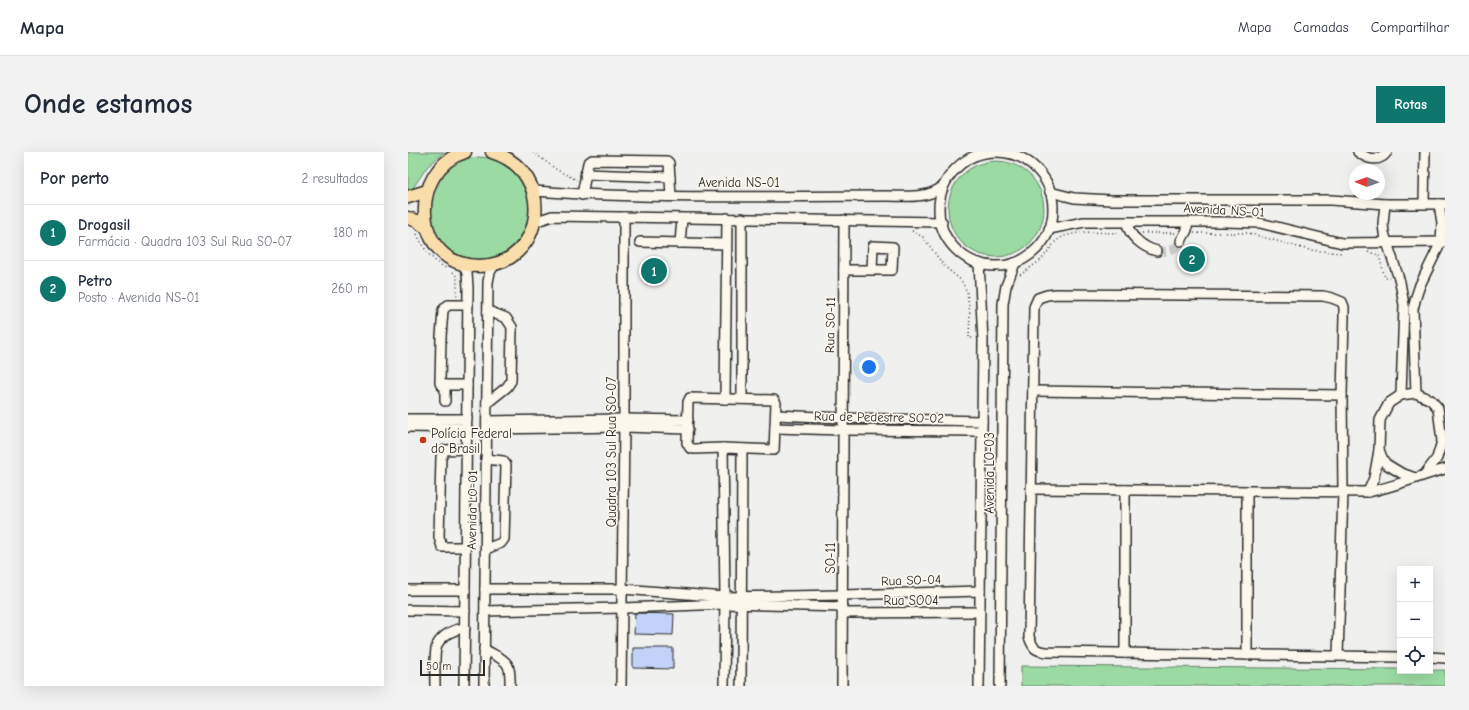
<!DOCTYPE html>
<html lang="pt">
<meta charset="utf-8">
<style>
body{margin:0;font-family:"Comic Neue",sans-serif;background:#f2f2f3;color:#1f2937}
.controls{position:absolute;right:12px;bottom:12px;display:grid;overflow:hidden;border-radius:0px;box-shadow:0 4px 16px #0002}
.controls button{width:36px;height:36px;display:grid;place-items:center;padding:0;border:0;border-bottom:1px solid #e0e1e3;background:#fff;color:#1f2937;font:20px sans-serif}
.compass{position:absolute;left:941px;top:12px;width:36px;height:36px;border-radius:50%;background:#fff;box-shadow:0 4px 16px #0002;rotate:271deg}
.scale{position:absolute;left:12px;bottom:10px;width:65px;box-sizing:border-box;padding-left:4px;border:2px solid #2b2b2b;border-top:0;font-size:11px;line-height:14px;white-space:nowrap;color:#2b2b2b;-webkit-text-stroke:3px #fbf7ec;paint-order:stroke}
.you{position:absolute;left:461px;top:215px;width:14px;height:14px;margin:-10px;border:3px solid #fff;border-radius:50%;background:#1a73e8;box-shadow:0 0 0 6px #1a73e833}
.badge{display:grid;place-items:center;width:26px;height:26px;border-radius:50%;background:#0f766e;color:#fff;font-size:13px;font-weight:700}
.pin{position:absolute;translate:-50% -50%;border:2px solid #fff;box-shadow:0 1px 4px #0006}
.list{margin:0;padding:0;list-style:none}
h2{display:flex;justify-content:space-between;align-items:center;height:52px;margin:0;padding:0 16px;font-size:17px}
h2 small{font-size:13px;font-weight:400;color:#747a83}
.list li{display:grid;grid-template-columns:26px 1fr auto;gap:12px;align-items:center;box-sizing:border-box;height:56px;padding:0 16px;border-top:1px solid #e0e1e3}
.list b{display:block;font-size:15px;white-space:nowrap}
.list p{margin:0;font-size:13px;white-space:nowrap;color:#747a83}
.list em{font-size:13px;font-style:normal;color:#747a83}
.icon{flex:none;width:22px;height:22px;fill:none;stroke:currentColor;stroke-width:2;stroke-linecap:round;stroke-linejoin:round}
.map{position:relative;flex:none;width:1037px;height:534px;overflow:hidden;border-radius:0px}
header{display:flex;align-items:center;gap:24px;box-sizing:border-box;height:56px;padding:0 20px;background:#fff;border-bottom:1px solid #e0e1e3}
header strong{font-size:19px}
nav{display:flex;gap:22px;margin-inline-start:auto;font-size:14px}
.intro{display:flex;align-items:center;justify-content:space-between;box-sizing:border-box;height:96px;padding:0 24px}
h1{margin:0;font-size:28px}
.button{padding:10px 18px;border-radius:0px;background:#0f766e;color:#fff;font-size:14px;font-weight:700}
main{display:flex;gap:24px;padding:0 24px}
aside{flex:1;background:#fff;border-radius:0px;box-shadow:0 4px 16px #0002}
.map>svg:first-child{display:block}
</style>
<header>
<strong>Mapa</strong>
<nav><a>Mapa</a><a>Camadas</a><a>Compartilhar</a></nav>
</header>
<div class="intro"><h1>Onde estamos</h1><a class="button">Rotas</a></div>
<main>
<aside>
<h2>Por perto<small>2 resultados</small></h2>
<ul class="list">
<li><span class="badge">1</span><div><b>Drogasil</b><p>Farmácia · Quadra 103 Sul Rua SO-07</p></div><em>180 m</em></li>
<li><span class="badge">2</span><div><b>Petro</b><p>Posto · Avenida NS-01</p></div><em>260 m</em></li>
</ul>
</aside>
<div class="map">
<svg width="1037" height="534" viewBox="0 0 1037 534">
<rect width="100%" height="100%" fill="#f0f0ee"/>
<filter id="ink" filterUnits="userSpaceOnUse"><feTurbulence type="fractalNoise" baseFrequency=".025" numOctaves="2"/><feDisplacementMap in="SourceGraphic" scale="8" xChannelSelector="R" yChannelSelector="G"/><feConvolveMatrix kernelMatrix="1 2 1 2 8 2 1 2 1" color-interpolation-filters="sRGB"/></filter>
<g filter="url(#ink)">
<g fill="#9bdaa3" stroke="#638267">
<path d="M 0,0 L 36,0 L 19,15 L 5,36 L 0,39 Z"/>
<circle cx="71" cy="56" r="51"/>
<circle cx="588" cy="57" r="48"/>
<path d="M 613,514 L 992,517 L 992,519 L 1037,518 L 1037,534 L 613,534 Z"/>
</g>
<g fill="#c3d2f8" stroke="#2b2b2b">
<path d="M 227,461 L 266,462 L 265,483 L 226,482 Z"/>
<path d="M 225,496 L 265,496 L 265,517 L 225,516 Z"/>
</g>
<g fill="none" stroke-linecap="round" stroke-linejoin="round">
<path stroke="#c9c9c7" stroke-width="9" stroke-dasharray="9 4.5" stroke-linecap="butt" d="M 749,99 C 760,100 767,99 773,89"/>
<g stroke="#2b2b2b" stroke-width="12">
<g id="minor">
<path d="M 950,0 C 959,7 971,11 979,0"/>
<circle cx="588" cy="57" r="57"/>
<path d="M 177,22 L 262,25"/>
<path d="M 126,39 C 243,48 362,44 480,44 C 498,44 519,47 534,35"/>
<path d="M 642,40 L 666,46 L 703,48 L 923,48 L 977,52 L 1037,52"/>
<path d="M 174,43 L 180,11 L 184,8 L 259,9 L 261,11 L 263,44"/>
<path d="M 1016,51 L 1017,0"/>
<path d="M 977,52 L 975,72 L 976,81 L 992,130 L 996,153 L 993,243"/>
<path d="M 126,70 L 144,64 L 534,70"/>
<path d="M 719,70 C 720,84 736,96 749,99"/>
<path d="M 641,77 L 676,70 L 818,70 L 852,71 L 934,91 L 1037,90"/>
<path d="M 773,89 L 779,78 L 779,70"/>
<path d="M 232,90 L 318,92"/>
<path d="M 272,91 L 274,67"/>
<path d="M 571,111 L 575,189 L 571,534"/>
<path d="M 55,112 L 59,121 L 60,136 L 56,534"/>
<path d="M 436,118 L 484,118 L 485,95 L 465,94 L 464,118"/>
<path d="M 59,233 L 33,233 L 32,231 L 33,185 L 35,158 L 40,153 L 60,153"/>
<path d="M 625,239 L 934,243"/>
<path d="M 1008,241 L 1005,157 L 1008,145 L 1012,133 L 1033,90 L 1034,71 L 1031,52"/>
<path d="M 282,246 L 366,248 L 368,251 L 366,298 L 315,296 L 286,297 L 282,296 L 279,291 L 280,250 Z"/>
<path d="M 317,247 L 319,66"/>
<path d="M 334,247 L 334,66"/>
<path d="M 37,249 L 37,233"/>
<path d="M 79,251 L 99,235 L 103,229 L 104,175 L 98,166 L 80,159"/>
<path d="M 368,263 L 435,266 L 574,269"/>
<path d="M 0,267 L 59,267"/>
<path d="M 79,269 L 216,267 L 280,268"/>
<path d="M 0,275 L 59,276"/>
<path d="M 367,276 L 435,278 L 574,279"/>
<path d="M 79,277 L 216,275 L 280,277"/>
<path d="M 315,296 L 317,445 L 316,534"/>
<path d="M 1007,326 L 993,321 L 978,312 L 975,308 L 971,298 L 972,268 L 981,251 L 993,243 L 1008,241 L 1023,248 L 1030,256 L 1034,289 L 1029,306 L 1017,322"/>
<path d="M 623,337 L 960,340 C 986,335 1011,324 1037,317"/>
<path d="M 717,338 L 717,501"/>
<path d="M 960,340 L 966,326 L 971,298"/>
<path d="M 57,395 L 34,395 L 31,385 L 33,305 L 37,298 L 58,297"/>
<path d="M 78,397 L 93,391 L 96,387 L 98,313 L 95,309 L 78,307"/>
<path d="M 77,437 L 215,437 L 317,445 L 435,443 L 572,439"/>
<path d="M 0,438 L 57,438"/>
<path d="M 0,458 L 57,459"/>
<path d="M 77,459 L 215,456 L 317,452 L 435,455"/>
<path d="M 435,461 L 572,460"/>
<path d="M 76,497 C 98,510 103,507 102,534"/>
<path d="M 839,503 L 839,339"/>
<path d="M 930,504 L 935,339 L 934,243 L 936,165 L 936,155 L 934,150 L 924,146 L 915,144 L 648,142 L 639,143 L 630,146 L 626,155 L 621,485 C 625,496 627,499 639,500 L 992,505"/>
<path d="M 1022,505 L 1037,506"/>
<path d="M 27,534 C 27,526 26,499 29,493 C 34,483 46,477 57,476"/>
<path d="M 76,534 L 80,130 L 82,120 L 87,112"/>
<path d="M 213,534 L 216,275 L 216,65"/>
<path d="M 333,534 L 334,297"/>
<path d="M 434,534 C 436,379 434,223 436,68"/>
<path d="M 592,534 L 595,152 L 598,134 L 607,111"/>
</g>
</g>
<g stroke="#2b2b2b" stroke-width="15">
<g id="major">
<path d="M 57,0 C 0,17 3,114 71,114 C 137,114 150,20 84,0"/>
<path d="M 0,45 L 16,40"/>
<path d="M 0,66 L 9,69 L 16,74"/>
</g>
</g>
<g stroke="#2b2b2b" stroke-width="1.5" stroke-dasharray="1 3" stroke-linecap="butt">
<path d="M 125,0 L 149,18 L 169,28"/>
<path d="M 504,79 L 515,85 L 537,115 L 553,128 L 559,140 L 562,161 L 561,186 L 567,186"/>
<path d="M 734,81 L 768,81"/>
<path d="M 786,81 L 840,81 L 901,98 L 934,101"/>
<path d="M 9,82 C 16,98 25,110 40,117"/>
<path d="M 960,100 L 971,103 L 977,126 L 982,126"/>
<path d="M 45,120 L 49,125 L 49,144"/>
<path d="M 612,123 L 633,108 L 648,89 L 656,84 L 674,80 L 712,81"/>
</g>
<use href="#minor" stroke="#fbf7ec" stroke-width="9"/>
<use href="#major" stroke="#f9deab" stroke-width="12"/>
</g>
</g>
<circle fill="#c8321e" stroke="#fbf7ec" stroke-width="1.5" cx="15" cy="288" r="4"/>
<g text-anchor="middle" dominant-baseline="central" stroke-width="3.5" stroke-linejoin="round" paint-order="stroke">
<g font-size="13" fill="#2b2b2b" stroke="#fbf7ec">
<text x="331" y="30">Avenida NS-01</text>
<text transform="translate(816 58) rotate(3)">Avenida NS-01</text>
<text transform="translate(422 173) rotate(-89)">Rua SO-11</text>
<text transform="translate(471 265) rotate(1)">Rua de Pedestre SO-02</text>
<text transform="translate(203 300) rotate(-90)">Quadra 103 Sul Rua SO-07</text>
<text transform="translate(581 321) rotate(-90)">Avenida LO-03</text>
<text transform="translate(64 358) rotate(-89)">Avenida LO-01</text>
<text transform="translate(422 406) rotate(-90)">SO-11</text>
<text transform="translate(503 428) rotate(-2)">Rua SO-04</text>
<text x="503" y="448">Rua SO04</text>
</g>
<g font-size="13" fill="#2b2b2b" stroke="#fbf7ec" text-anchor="start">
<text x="23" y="281">Polícia Federal<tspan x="23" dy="15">do Brasil</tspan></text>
</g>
</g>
</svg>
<div class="controls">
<button>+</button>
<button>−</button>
<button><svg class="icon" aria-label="locate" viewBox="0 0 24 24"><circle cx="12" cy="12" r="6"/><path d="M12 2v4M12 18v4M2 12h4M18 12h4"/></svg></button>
</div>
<svg class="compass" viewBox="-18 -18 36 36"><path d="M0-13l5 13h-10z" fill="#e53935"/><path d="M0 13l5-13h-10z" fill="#747a83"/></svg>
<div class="scale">50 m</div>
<div class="you"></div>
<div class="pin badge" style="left:246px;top:119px">1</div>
<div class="pin badge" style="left:784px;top:107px">2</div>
</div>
</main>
